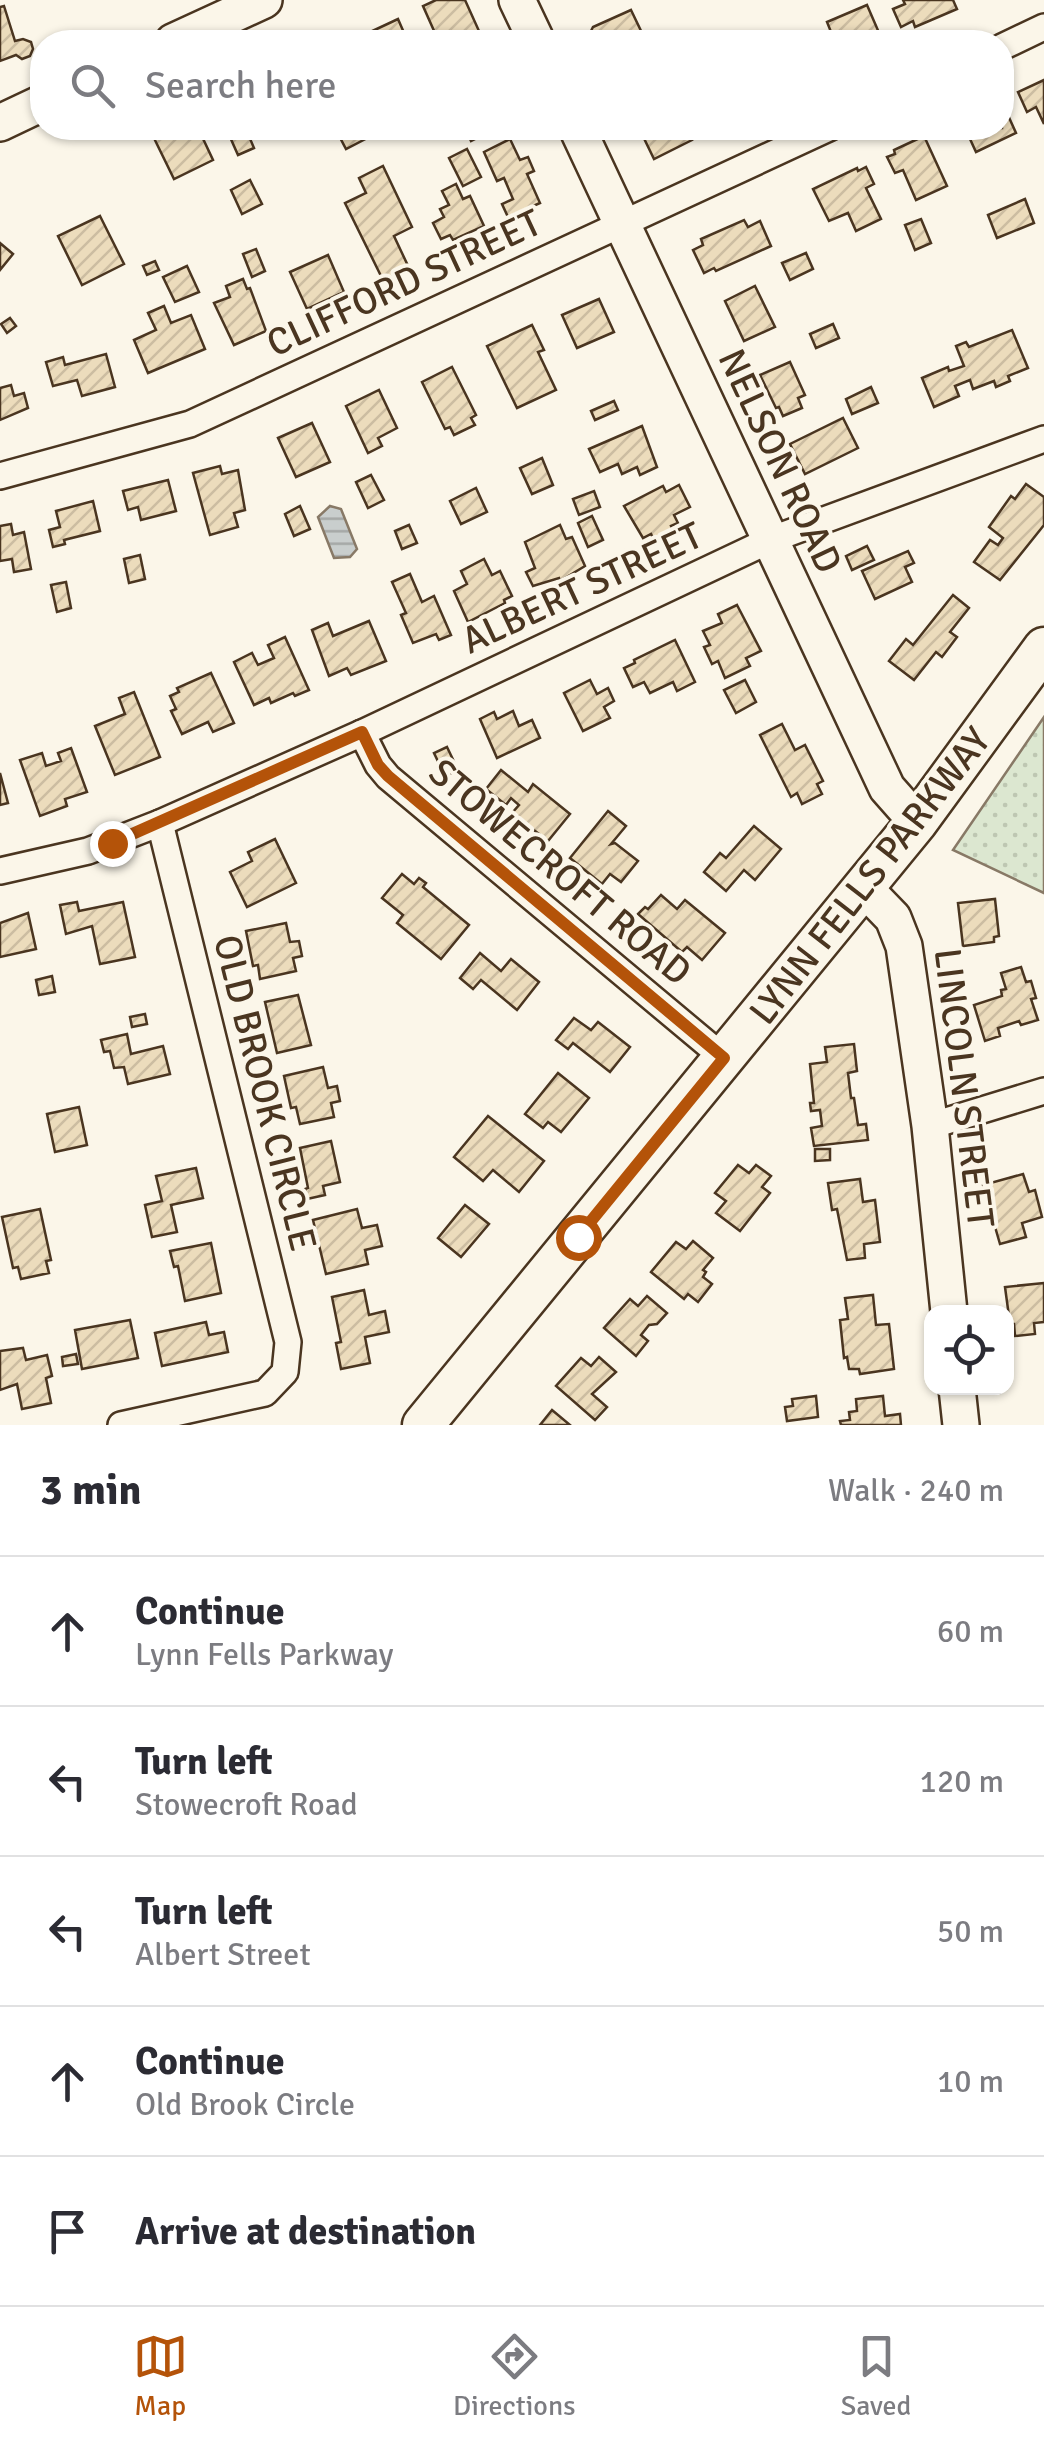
<!DOCTYPE html>
<meta charset="utf-8">
<style>
body{margin:0;font-family:Signika,sans-serif;background:#f2f2f3;color:#2b2b33}
.controls{position:absolute;right:30px;bottom:30px;display:grid;overflow:hidden;border-radius:20px;box-shadow:0 2px 8px #0004}
.controls button{width:90px;height:90px;display:grid;place-items:center;padding:0;border:0;border-bottom:2px solid #e1e1e2;background:#fff;color:#2b2b33;font:50px sans-serif}
.stop{position:absolute;width:30px;height:30px;margin:-22px;border:8px solid #b45309;border-radius:50%;background:#fff}
.stop.end{background:#b45309;border-color:#fff;box-shadow:0 2px 10px #0008}
.list{margin:0;padding:0;list-style:none}
h2{display:flex;justify-content:space-between;align-items:center;height:130px;margin:0;padding:0 40px;font-size:42px}
h2 small{font-size:32px;font-weight:400;color:#7c7c81}
.list li{display:grid;grid-template-columns:65px 1fr auto;gap:30px;align-items:center;box-sizing:border-box;height:150px;padding:0 40px;border-top:2px solid #e1e1e2}
.list b{display:block;font-size:38px;white-space:nowrap}
.list p{margin:0;font-size:32px;white-space:nowrap;color:#7c7c81}
.list em{font-size:32px;font-style:normal;color:#7c7c81}
.icon{flex:none;width:55px;height:55px;fill:none;stroke:currentColor;stroke-width:2;stroke-linecap:round;stroke-linejoin:round}
.map{position:relative;flex:none;width:1044px;height:1425px;overflow:hidden}
.search{position:absolute;background:#fff;box-shadow:0 2px 8px #0004;left:30px;right:30px;top:30px;height:110px;display:flex;align-items:center;gap:25px;box-sizing:border-box;padding:0 35px;border-radius:40px;color:#7c7c81;font-size:38px}
.sheet{height:880px;background:#fff}
nav{display:flex;justify-content:space-around;align-items:center;box-sizing:border-box;height:140px;border-top:2px solid #e1e1e2;background:#fff;font-size:28px;color:#7c7c81}
nav a{display:grid;justify-items:center;gap:5px}
nav .on{color:#b45309}
.map>svg:first-child{display:block}
</style>
<div class="map">
<svg width="1044" height="1425" viewBox="0 0 1044 1425">
<defs>
<pattern id="park-dots" width="8" height="8" patternUnits="userSpaceOnUse" patternTransform="scale(2.5)"><rect width="8" height="8" fill="#dce7d0"/><path d="M2 2h.1M6 6h.1" fill="none" stroke="#bec7b2" stroke-width="1.8" stroke-linecap="round"/></pattern>
<pattern id="water-rules" width="6" height="5" patternUnits="userSpaceOnUse" patternTransform="scale(2.5)"><rect width="6" height="5" fill="#c9cecd"/><path d="M0 2.5h6" fill="none" stroke="#a5a8a6"/></pattern>
<pattern id="building-hatch" width="6" height="6" patternUnits="userSpaceOnUse" patternTransform="scale(2.5)"><rect width="6" height="6" fill="#ecdcbc"/><path d="M-1 1l2-2M0 6l6-6M5 7l2-2" fill="none" stroke="#ccbda1"/></pattern>
</defs>
<rect width="100%" height="100%" fill="#fbf6e9"/>
<path fill="url(#park-dots)" stroke="#887966" stroke-width="2.5" d="M 1044,717 L 1044,893 L 953,850 Z"/>
<path fill="url(#water-rules)" stroke="#887966" stroke-width="2.5" d="M 330,506 L 341,509 L 357,549 L 350,557 L 334,558 L 318,517 Z"/>
<g fill="url(#building-hatch)" stroke="#4a3520" stroke-width="2.5">
<path d="M 436,0 L 465,0 L 479,31 L 454,42 L 439,42 L 423,6 Z"/>
<path d="M 903,0 L 953,0 L 957,9 L 915,27 L 913,21 L 901,27 L 893,9 L 905,4 Z"/>
<path d="M 867,5 L 883,42 L 835,42 L 827,22 Z"/>
<path d="M 4,6 L 15,41 L 23,39 L 31,42 L 33,49 L 30,56 L 22,59 L 16,55 L 0,61 L 0,7 Z"/>
<path d="M 631,10 L 642,33 L 635,35 L 638,42 L 596,42 L 591,31 L 593,27 Z"/>
<path d="M 398,19 L 408,42 L 352,42 L 351,41 Z"/>
<path d="M 790,33 L 794,42 L 768,42 Z"/>
<path d="M 1044,80 L 1044,124 L 1036,107 L 1027,112 L 1018,92 Z"/>
<path d="M 1002,102 L 1016,133 L 976,152 L 965,128 L 1002,128 Z"/>
<path d="M 161,128 L 198,128 L 213,160 L 174,179 L 151,132 Z"/>
<path d="M 226,128 L 263,128 L 248,134 L 254,148 L 238,155 Z"/>
<path d="M 335,128 L 372,128 L 375,134 L 346,149 Z"/>
<path d="M 465,128 L 494,128 L 495,129 L 471,141 Z"/>
<path d="M 639,128 L 686,128 L 692,140 L 654,159 Z"/>
<path d="M 924,136 L 947,186 L 916,200 L 903,170 L 895,173 L 887,157 L 895,154 L 894,150 Z"/>
<path d="M 510,139 L 520,160 L 528,157 L 534,171 L 527,174 L 540,203 L 508,217 L 502,204 L 513,199 L 504,178 L 497,181 L 484,152 Z"/>
<path d="M 467,149 L 481,177 L 463,186 L 449,158 Z"/>
<path d="M 383,166 L 412,227 L 394,236 L 409,268 L 383,280 L 345,203 L 366,193 L 359,178 Z"/>
<path d="M 866,167 L 874,184 L 866,188 L 881,219 L 856,231 L 848,213 L 829,221 L 813,189 L 857,168 L 858,171 Z"/>
<path d="M 250,180 L 262,204 L 242,214 L 231,190 Z"/>
<path d="M 456,184 L 463,199 L 470,196 L 484,226 L 453,240 L 450,235 L 441,239 L 433,223 L 444,217 L 440,209 L 449,205 L 442,191 Z"/>
<path d="M 1025,199 L 1034,223 L 997,238 L 988,215 Z"/>
<path d="M 100,216 L 124,264 L 82,285 L 58,236 Z"/>
<path d="M 921,219 L 931,243 L 915,250 L 905,225 Z"/>
<path d="M 744,220 L 748,227 L 760,221 L 771,246 L 716,271 L 714,268 L 704,273 L 693,250 L 703,245 L 701,239 Z"/>
<path d="M 0,243 L 13,254 L 0,270 Z"/>
<path d="M 256,249 L 265,271 L 252,277 L 243,254 Z"/>
<path d="M 806,253 L 813,269 L 790,280 L 782,263 Z"/>
<path d="M 328,255 L 344,292 L 307,309 L 290,272 Z"/>
<path d="M 155,261 L 159,270 L 147,275 L 143,266 Z"/>
<path d="M 187,266 L 199,292 L 175,302 L 163,277 Z"/>
<path d="M 243,279 L 247,289 L 250,288 L 266,331 L 234,345 L 214,303 L 230,297 L 226,286 Z"/>
<path d="M 755,286 L 775,327 L 744,341 L 725,301 Z"/>
<path d="M 599,299 L 614,332 L 577,348 L 562,315 Z"/>
<path d="M 164,306 L 171,323 L 191,315 L 205,349 L 148,373 L 134,340 L 156,330 L 148,313 Z"/>
<path d="M 10,318 L 16,326 L 7,333 L 1,324 Z"/>
<path d="M 833,324 L 839,338 L 816,348 L 810,334 Z"/>
<path d="M 532,325 L 544,350 L 538,352 L 556,390 L 517,408 L 487,346 Z"/>
<path d="M 1012,330 L 1028,368 L 1008,376 L 1010,381 L 996,387 L 994,381 L 973,389 L 970,380 L 955,386 L 959,396 L 934,407 L 922,378 L 948,367 L 949,371 L 964,366 L 956,346 L 966,342 L 969,347 Z"/>
<path d="M 106,354 L 115,387 L 82,396 L 77,380 L 53,386 L 46,362 L 63,357 L 65,365 Z"/>
<path d="M 790,362 L 805,395 L 798,398 L 802,408 L 783,416 L 779,407 L 776,408 L 760,375 Z"/>
<path d="M 452,367 L 476,415 L 471,418 L 475,425 L 454,435 L 450,427 L 445,429 L 422,382 Z"/>
<path d="M 11,385 L 14,396 L 24,393 L 28,408 L 0,420 L 0,388 Z"/>
<path d="M 871,387 L 878,403 L 852,414 L 846,399 Z"/>
<path d="M 379,390 L 397,428 L 378,438 L 382,446 L 368,453 L 346,406 Z"/>
<path d="M 614,401 L 618,410 L 595,420 L 591,411 Z"/>
<path d="M 843,418 L 858,448 L 805,474 L 790,444 Z"/>
<path d="M 312,423 L 330,462 L 296,477 L 278,438 Z"/>
<path d="M 642,426 L 657,467 L 640,475 L 637,467 L 622,474 L 618,464 L 600,472 L 589,449 Z"/>
<path d="M 542,458 L 553,485 L 532,494 L 520,468 Z"/>
<path d="M 220,466 L 222,474 L 238,470 L 245,510 L 234,513 L 238,527 L 210,535 L 193,473 Z"/>
<path d="M 371,475 L 384,500 L 368,508 L 356,482 Z"/>
<path d="M 168,480 L 176,511 L 141,520 L 138,507 L 128,510 L 123,491 Z"/>
<path d="M 1026,484 L 1044,497 L 1044,525 L 1000,580 L 974,562 L 990,540 L 998,545 L 1003,538 L 989,527 L 1011,496 L 1015,499 Z"/>
<path d="M 679,485 L 690,507 L 674,515 L 678,523 L 671,526 L 674,533 L 655,542 L 651,534 L 643,538 L 624,506 L 663,486 L 666,492 Z"/>
<path d="M 476,488 L 487,512 L 461,524 L 450,501 Z"/>
<path d="M 594,491 L 600,507 L 579,515 L 573,499 Z"/>
<path d="M 93,501 L 100,531 L 64,540 L 65,544 L 53,547 L 49,530 L 60,527 L 56,511 Z"/>
<path d="M 300,506 L 310,529 L 294,536 L 285,514 Z"/>
<path d="M 592,516 L 603,540 L 588,547 L 578,523 Z"/>
<path d="M 11,524 L 13,535 L 24,532 L 31,569 L 14,572 L 12,559 L 0,561 L 0,526 Z"/>
<path d="M 409,525 L 417,543 L 402,549 L 395,531 Z"/>
<path d="M 560,525 L 566,539 L 572,537 L 585,566 L 560,581 L 559,578 L 533,586 L 526,572 L 535,568 L 525,542 Z"/>
<path d="M 867,546 L 874,560 L 852,570 L 846,556 Z"/>
<path d="M 908,551 L 914,563 L 905,567 L 912,582 L 875,599 L 862,571 Z"/>
<path d="M 140,555 L 145,579 L 129,583 L 124,559 Z"/>
<path d="M 484,559 L 492,575 L 500,571 L 512,596 L 504,600 L 505,603 L 468,622 L 454,591 L 467,584 L 461,571 Z"/>
<path d="M 410,574 L 422,602 L 434,596 L 451,635 L 439,640 L 436,634 L 413,643 L 401,615 L 406,613 L 392,582 Z"/>
<path d="M 66,582 L 71,608 L 57,612 L 51,585 Z"/>
<path d="M 953,595 L 969,608 L 950,632 L 957,637 L 942,657 L 936,652 L 914,680 L 889,661 L 906,639 L 913,645 Z"/>
<path d="M 737,605 L 761,651 L 746,658 L 750,666 L 725,678 L 718,661 L 712,664 L 704,647 L 710,645 L 703,631 L 722,623 L 718,614 Z"/>
<path d="M 369,621 L 386,661 L 351,675 L 347,668 L 329,676 L 312,630 L 328,623 L 333,636 Z"/>
<path d="M 285,637 L 309,690 L 295,696 L 293,693 L 271,703 L 269,698 L 254,705 L 234,662 L 252,653 L 258,665 L 274,658 L 268,645 Z"/>
<path d="M 675,640 L 695,682 L 677,691 L 673,682 L 650,693 L 644,682 L 633,687 L 624,668 L 635,663 L 634,660 Z"/>
<path d="M 211,673 L 234,723 L 213,732 L 208,722 L 182,734 L 171,711 L 176,709 L 170,696 L 179,692 L 177,688 Z"/>
<path d="M 590,680 L 597,694 L 608,688 L 614,701 L 604,707 L 610,718 L 583,731 L 564,693 Z"/>
<path d="M 745,680 L 756,702 L 736,713 L 724,690 Z"/>
<path d="M 134,692 L 160,757 L 115,775 L 95,726 L 125,714 L 119,698 Z"/>
<path d="M 513,711 L 519,726 L 532,720 L 540,738 L 497,758 L 480,719 L 494,712 L 497,719 Z"/>
<path d="M 782,724 L 795,750 L 805,745 L 823,781 L 817,784 L 822,794 L 802,804 L 797,793 L 791,797 L 760,735 Z"/>
<path d="M 447,747 L 458,770 L 445,776 L 434,753 Z"/>
<path d="M 71,748 L 87,792 L 65,799 L 67,806 L 40,816 L 20,760 L 42,753 L 46,766 L 61,761 L 58,753 Z"/>
<path d="M 501,770 L 528,792 L 533,784 L 570,814 L 548,841 L 512,813 L 519,805 L 511,798 L 506,805 L 486,789 Z"/>
<path d="M 0,773 L 8,803 L 0,805 Z"/>
<path d="M 608,811 L 626,826 L 611,844 L 615,843 L 638,861 L 621,882 L 610,874 L 602,884 L 570,858 Z"/>
<path d="M 754,826 L 781,849 L 755,880 L 744,870 L 726,891 L 704,872 L 720,853 L 726,858 Z"/>
<path d="M 275,839 L 296,883 L 247,907 L 230,872 L 252,861 L 248,852 Z"/>
<path d="M 402,874 L 414,884 L 419,878 L 426,883 L 423,887 L 469,925 L 441,959 L 397,923 L 403,915 L 382,898 Z"/>
<path d="M 661,895 L 677,909 L 685,900 L 725,933 L 702,960 L 687,947 L 682,952 L 638,914 L 645,907 L 648,909 Z"/>
<path d="M 995,899 L 999,936 L 994,937 L 994,942 L 963,946 L 958,903 Z"/>
<path d="M 77,902 L 79,911 L 123,902 L 135,957 L 100,964 L 92,926 L 66,934 L 60,905 Z"/>
<path d="M 28,913 L 36,949 L 0,957 L 0,923 Z"/>
<path d="M 286,923 L 290,942 L 299,941 L 302,956 L 293,958 L 296,971 L 260,979 L 258,965 L 253,966 L 246,931 Z"/>
<path d="M 480,953 L 501,971 L 511,959 L 539,982 L 517,1010 L 481,980 L 473,989 L 460,978 Z"/>
<path d="M 1021,967 L 1026,982 L 1031,981 L 1036,998 L 1031,999 L 1038,1020 L 1021,1025 L 1019,1021 L 998,1028 L 1000,1036 L 985,1041 L 974,1005 L 1002,996 L 1001,990 L 1006,989 L 1001,973 Z"/>
<path d="M 52,976 L 55,992 L 39,995 L 36,980 Z"/>
<path d="M 298,995 L 311,1045 L 277,1053 L 265,1002 Z"/>
<path d="M 145,1014 L 147,1024 L 132,1027 L 130,1017 Z"/>
<path d="M 574,1018 L 591,1030 L 598,1022 L 630,1047 L 610,1072 L 573,1043 L 568,1049 L 556,1040 Z"/>
<path d="M 127,1034 L 131,1054 L 163,1046 L 170,1074 L 128,1084 L 124,1067 L 114,1068 L 110,1051 L 104,1052 L 101,1040 Z"/>
<path d="M 854,1044 L 857,1071 L 848,1073 L 851,1098 L 854,1098 L 858,1125 L 866,1124 L 868,1140 L 814,1146 L 811,1128 L 822,1126 L 820,1110 L 811,1111 L 810,1103 L 814,1103 L 810,1064 L 827,1062 L 825,1047 Z"/>
<path d="M 323,1067 L 328,1088 L 337,1086 L 340,1101 L 331,1103 L 334,1117 L 300,1124 L 296,1107 L 291,1108 L 284,1076 Z"/>
<path d="M 558,1073 L 589,1098 L 561,1132 L 548,1122 L 543,1128 L 525,1114 Z"/>
<path d="M 79,1107 L 87,1145 L 55,1152 L 47,1114 Z"/>
<path d="M 488,1116 L 544,1161 L 519,1192 L 493,1170 L 483,1181 L 454,1157 Z"/>
<path d="M 331,1141 L 340,1182 L 323,1186 L 325,1195 L 307,1199 L 305,1189 L 308,1188 L 300,1148 Z"/>
<path d="M 815,1149 L 830,1149 L 830,1160 L 815,1161 Z"/>
<path d="M 738,1165 L 749,1173 L 756,1165 L 771,1176 L 762,1187 L 770,1193 L 740,1231 L 716,1213 L 726,1201 L 715,1193 Z"/>
<path d="M 196,1168 L 203,1198 L 171,1205 L 177,1232 L 152,1237 L 145,1205 L 162,1201 L 156,1176 Z"/>
<path d="M 1023,1174 L 1029,1192 L 1035,1190 L 1042,1217 L 1022,1223 L 1026,1237 L 1000,1244 L 983,1185 Z"/>
<path d="M 860,1179 L 863,1202 L 875,1200 L 880,1242 L 864,1244 L 865,1258 L 847,1260 L 837,1209 L 832,1210 L 828,1183 Z"/>
<path d="M 465,1205 L 489,1224 L 461,1257 L 438,1238 Z"/>
<path d="M 40,1209 L 51,1260 L 46,1261 L 49,1273 L 21,1279 L 18,1267 L 13,1268 L 2,1217 Z"/>
<path d="M 357,1209 L 362,1228 L 377,1225 L 382,1246 L 365,1250 L 368,1264 L 326,1274 L 313,1220 Z"/>
<path d="M 693,1241 L 713,1258 L 703,1270 L 706,1272 L 703,1277 L 712,1284 L 698,1302 L 688,1294 L 684,1299 L 651,1272 L 676,1242 L 686,1249 Z"/>
<path d="M 211,1243 L 221,1293 L 185,1301 L 178,1266 L 174,1267 L 170,1251 Z"/>
<path d="M 1044,1283 L 1044,1322 L 1034,1323 L 1035,1334 L 1015,1336 L 1014,1324 L 1010,1324 L 1005,1287 Z"/>
<path d="M 364,1290 L 369,1315 L 385,1311 L 389,1332 L 365,1337 L 370,1363 L 341,1369 L 336,1343 L 341,1342 L 332,1297 Z"/>
<path d="M 873,1295 L 876,1325 L 889,1324 L 894,1369 L 860,1374 L 859,1369 L 849,1369 L 847,1357 L 844,1358 L 840,1320 L 848,1319 L 845,1298 Z"/>
<path d="M 647,1296 L 667,1313 L 657,1324 L 649,1325 L 641,1335 L 648,1341 L 636,1356 L 604,1328 L 630,1299 L 638,1306 Z"/>
<path d="M 130,1320 L 138,1358 L 82,1369 L 75,1330 Z"/>
<path d="M 206,1322 L 209,1335 L 224,1332 L 228,1352 L 162,1366 L 155,1333 Z"/>
<path d="M 23,1348 L 26,1360 L 47,1355 L 52,1376 L 46,1378 L 51,1403 L 22,1409 L 17,1384 L 0,1390 L 0,1351 Z"/>
<path d="M 76,1354 L 78,1364 L 63,1366 L 62,1357 Z"/>
<path d="M 599,1357 L 616,1372 L 592,1394 L 607,1407 L 595,1420 L 556,1386 L 581,1358 L 591,1366 Z"/>
<path d="M 816,1396 L 818,1417 L 787,1421 L 785,1407 L 793,1406 L 792,1399 Z"/>
<path d="M 883,1396 L 885,1416 L 900,1414 L 901,1425 L 841,1425 L 840,1421 L 850,1420 L 849,1412 L 857,1411 L 856,1399 Z"/>
<path d="M 552,1410 L 570,1425 L 540,1425 Z"/>
</g>
<g fill="none" stroke-linecap="round" stroke-linejoin="round">
<g stroke="#4a3520" stroke-width="30">
<g id="street">
<path d="M 1002,47 L 1044,27"/>
<path d="M 0,476 L 190,424 L 829,128"/>
<path d="M 362,733 L 378,765 L 388,777 L 724,1058"/>
<path d="M 160,823 L 362,733 L 770,540 L 1044,439"/>
<path d="M 0,871 L 88,851 L 160,823 L 288,1342 L 285,1372 L 265,1393 L 121,1425"/>
<path d="M 930,1126 L 1044,1091"/>
</g>
</g>
<g stroke="#4a3520" stroke-width="40">
<g id="secondary">
<path d="M 517,0 L 537,42"/>
<path d="M 173,42 L 264,0"/>
<path d="M 0,123 L 42,103"/>
<path d="M 577,128 L 887,788 L 917,822"/>
<path d="M 864,888 L 893,918 L 904,946 L 930,1126 L 949,1312"/>
<path d="M 957,1388 L 961,1425"/>
</g>
</g>
<g stroke="#4a3520" stroke-width="45">
<path id="primary" d="M 423,1425 L 917,822 L 1044,648"/>
</g>
<use href="#street" stroke="#fbf6e9" stroke-width="25"/>
<use href="#secondary" stroke="#fbf6e9" stroke-width="35"/>
<use href="#primary" stroke="#fbf6e9" stroke-width="40"/>
</g>
<g fill="none" stroke-linecap="round" stroke-linejoin="round">
<path stroke="#b45309" stroke-width="12" d="M 112,843 L 362,732 L 378,765 L 388,776 L 724,1058 L 578,1237"/>
</g>
<g text-anchor="middle" dominant-baseline="central" stroke-width="8" stroke-linejoin="round" paint-order="stroke">
<g font-size="38" fill="#4a3520" stroke="#fbf6e9">
<text transform="translate(404 283) rotate(-25)">CLIFFORD STREET</text>
<text transform="translate(780 461) rotate(65)">NELSON ROAD</text>
<text transform="translate(582 588) rotate(-25)">ALBERT STREET</text>
<text transform="translate(560 872) rotate(40)">STOWECROFT ROAD</text>
<text transform="translate(870 876) rotate(-52)">LYNN FELLS PARKWAY</text>
<text transform="translate(964 1088) rotate(83)">LINCOLN STREET</text>
<text transform="translate(265 1093) rotate(76)">OLD BROOK CIRCLE</text>
</g>
</g>
</svg>
<div class="controls">
<button><svg class="icon" aria-label="locate" viewBox="0 0 24 24"><circle cx="12" cy="12" r="6"/><path d="M12 2v4M12 18v4M2 12h4M18 12h4"/></svg></button>
</div>
<div class="stop" style="left:578px;top:1237px"></div>
<div class="stop end" style="left:112px;top:843px"></div>
<div class="search"><svg class="icon" aria-label="search" viewBox="0 0 24 24"><circle cx="10" cy="10" r="6"/><path d="M15 15l6 6"/></svg>Search here</div>
</div>
<section class="sheet">
<h2>3 min<small>Walk · 240 m</small></h2>
<ul class="list">
<li><svg class="icon" aria-label="ahead" viewBox="0 0 24 24"><path d="M12 20V5M6 11l6-6 6 6"/></svg><div><b>Continue</b><p>Lynn Fells Parkway</p></div><em>60 m</em></li>
<li><svg class="icon" aria-label="left" viewBox="0 0 24 24"><path d="M17 20v-9H6M10 6l-5 5 5 5"/></svg><div><b>Turn left</b><p>Stowecroft Road</p></div><em>120 m</em></li>
<li><svg class="icon" aria-label="left" viewBox="0 0 24 24"><path d="M17 20v-9H6M10 6l-5 5 5 5"/></svg><div><b>Turn left</b><p>Albert Street</p></div><em>50 m</em></li>
<li><svg class="icon" aria-label="ahead" viewBox="0 0 24 24"><path d="M12 20V5M6 11l6-6 6 6"/></svg><div><b>Continue</b><p>Old Brook Circle</p></div><em>10 m</em></li>
<li><svg class="icon" aria-label="arrive" viewBox="0 0 24 24"><path d="M6 21V4h12l-3 4 3 4H6"/></svg><div><b>Arrive at destination</b></div></li>
</ul>
</section>
<nav>
<a class="on"><svg class="icon" aria-label="map" viewBox="0 0 24 24"><path d="M3 6l6-2 6 2 6-2v14l-6 2-6-2-6 2zM9 4v14M15 6v14"/></svg>Map</a>
<a><svg class="icon" aria-label="directions" viewBox="0 0 24 24"><path d="M12 3l9 9-9 9-9-9zM9 14v-3h6M13 9l2 2-2 2"/></svg>Directions</a>
<a><svg class="icon" aria-label="saved" viewBox="0 0 24 24"><path d="M7 4h10v16l-5-4-5 4z"/></svg>Saved</a>
</nav>
